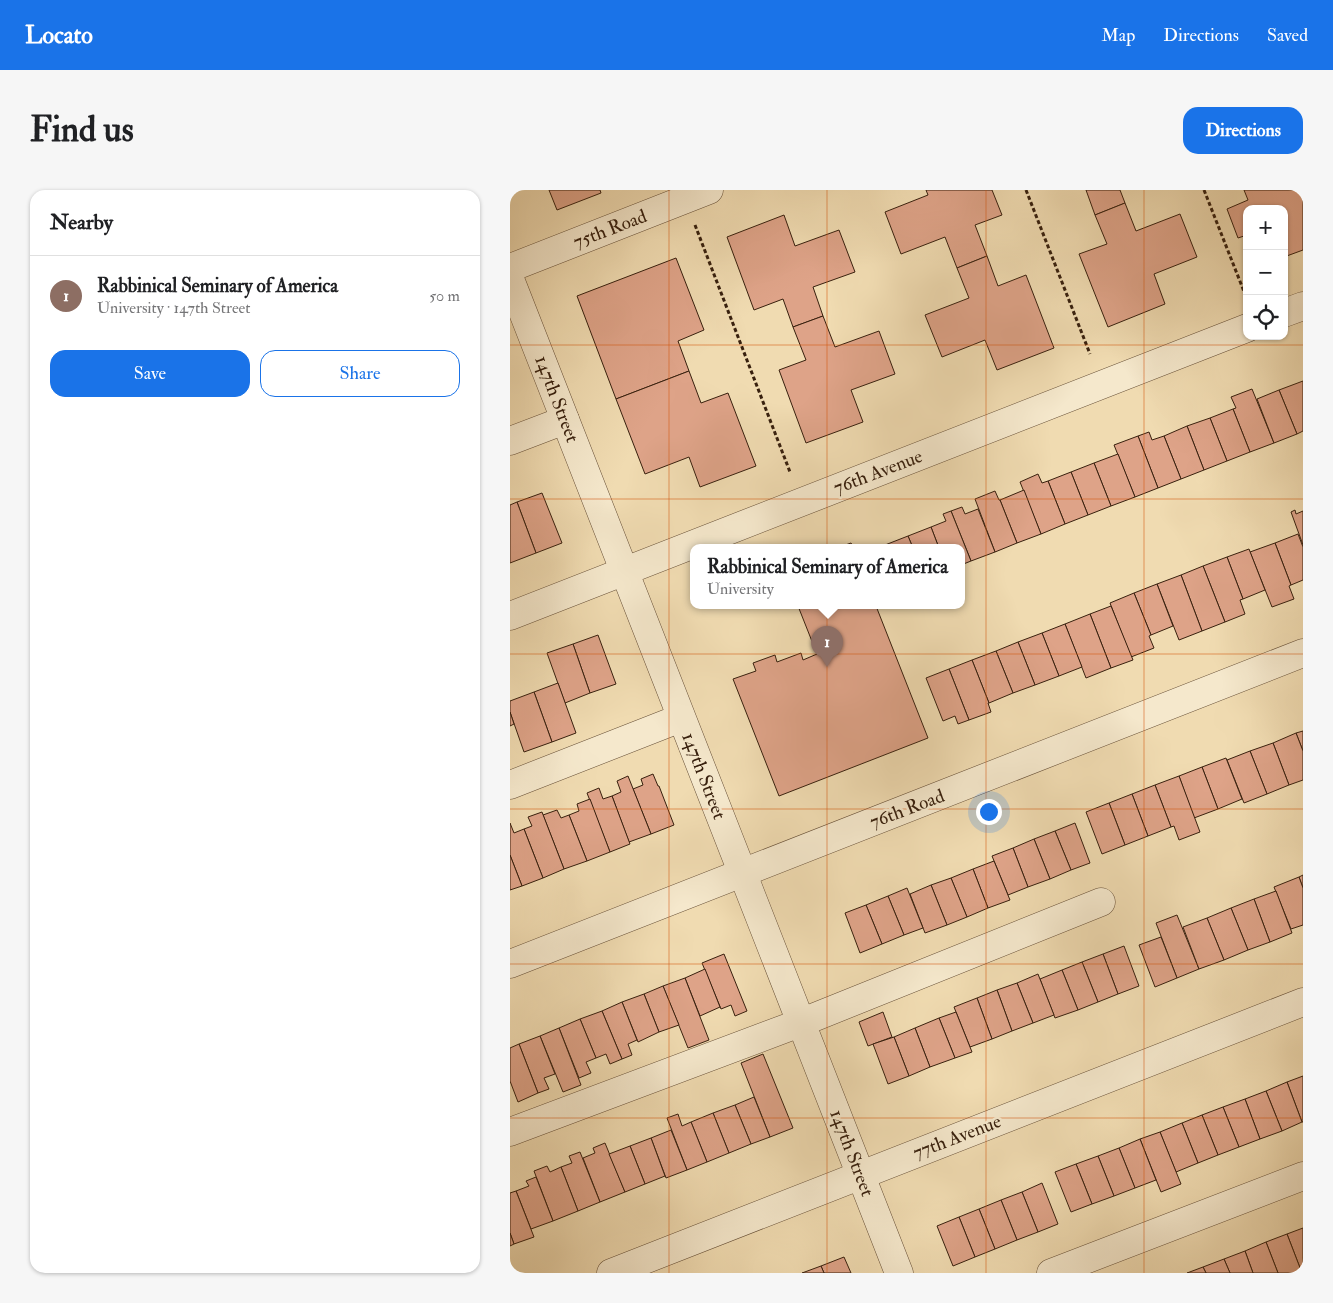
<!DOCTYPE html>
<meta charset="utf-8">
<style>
body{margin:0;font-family:"IM FELL Double Pica",serif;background:#f6f6f6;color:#202124}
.controls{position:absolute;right:15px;top:15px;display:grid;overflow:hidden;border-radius:10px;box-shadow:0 1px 4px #0004}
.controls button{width:45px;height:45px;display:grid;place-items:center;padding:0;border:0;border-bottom:1px solid #e0e0e0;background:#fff;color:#202124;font:25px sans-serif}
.you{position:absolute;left:478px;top:621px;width:18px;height:18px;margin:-12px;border:4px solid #fff;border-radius:50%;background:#1a73e8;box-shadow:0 0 0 8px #1a73e833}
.badge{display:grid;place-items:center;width:32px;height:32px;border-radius:50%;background:#1a73e8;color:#fff;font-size:16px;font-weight:700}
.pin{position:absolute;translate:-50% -41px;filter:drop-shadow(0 1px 2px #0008)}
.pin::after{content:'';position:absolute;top:26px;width:18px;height:15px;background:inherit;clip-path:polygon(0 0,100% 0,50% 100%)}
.popup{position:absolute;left:180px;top:354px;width:275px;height:65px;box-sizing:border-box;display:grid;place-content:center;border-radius:10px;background:#fff;filter:drop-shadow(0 1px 4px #0005);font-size:16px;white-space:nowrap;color:#757577}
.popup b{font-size:19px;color:#202124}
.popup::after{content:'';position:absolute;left:50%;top:100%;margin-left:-10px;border:10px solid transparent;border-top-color:#fff}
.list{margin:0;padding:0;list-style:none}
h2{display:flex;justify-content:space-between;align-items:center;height:65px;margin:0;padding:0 20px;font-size:21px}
h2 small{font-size:16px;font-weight:400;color:#757577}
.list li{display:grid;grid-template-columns:32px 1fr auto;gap:15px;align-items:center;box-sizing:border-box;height:80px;padding:0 20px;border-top:1px solid #e0e0e0}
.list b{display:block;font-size:19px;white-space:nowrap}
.list p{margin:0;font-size:16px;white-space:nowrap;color:#757577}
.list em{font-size:16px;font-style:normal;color:#757577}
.actions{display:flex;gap:10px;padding:15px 20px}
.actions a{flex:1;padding:11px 0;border:1px solid #1a73e8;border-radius:15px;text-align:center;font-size:18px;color:#1a73e8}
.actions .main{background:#1a73e8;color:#fff}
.icon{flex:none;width:28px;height:28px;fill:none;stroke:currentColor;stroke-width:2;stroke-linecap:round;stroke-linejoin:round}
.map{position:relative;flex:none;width:793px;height:1083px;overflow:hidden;border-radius:15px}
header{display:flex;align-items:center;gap:30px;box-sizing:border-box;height:70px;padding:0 25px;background:#1a73e8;color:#fff}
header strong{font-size:24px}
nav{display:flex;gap:28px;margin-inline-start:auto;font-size:18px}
.intro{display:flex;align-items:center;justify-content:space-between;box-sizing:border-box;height:120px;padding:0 30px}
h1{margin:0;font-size:35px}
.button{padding:12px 22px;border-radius:15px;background:#1a73e8;color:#fff;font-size:18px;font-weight:700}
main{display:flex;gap:30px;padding:0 30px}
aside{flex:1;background:#fff;border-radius:15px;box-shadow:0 1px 4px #0004}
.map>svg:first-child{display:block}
</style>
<header>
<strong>Locato</strong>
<nav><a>Map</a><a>Directions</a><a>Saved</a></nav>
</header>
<div class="intro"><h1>Find us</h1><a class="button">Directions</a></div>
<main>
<aside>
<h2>Nearby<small></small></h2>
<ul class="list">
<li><span class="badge" style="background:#8d6e63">1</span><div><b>Rabbinical Seminary of America</b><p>University · 147th Street</p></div><em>50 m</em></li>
</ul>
<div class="actions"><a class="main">Save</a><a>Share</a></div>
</aside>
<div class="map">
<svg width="793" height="1083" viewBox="0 0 793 1083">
<rect width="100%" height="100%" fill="#f0dbb1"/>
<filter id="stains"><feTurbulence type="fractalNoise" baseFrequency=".004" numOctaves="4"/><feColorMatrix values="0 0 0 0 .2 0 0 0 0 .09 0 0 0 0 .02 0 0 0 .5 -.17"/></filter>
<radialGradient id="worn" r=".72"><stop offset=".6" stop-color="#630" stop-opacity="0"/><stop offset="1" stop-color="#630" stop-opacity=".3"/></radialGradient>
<g fill="#dea388" stroke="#38200e">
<path d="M 39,0 L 90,0 L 91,3 L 47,20 Z"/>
<path d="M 416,0 L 482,0 L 492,25 L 465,35 L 477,66 L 447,78 L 435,47 L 391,64 L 375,22 L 418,5 Z"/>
<path d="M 576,0 L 610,0 L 615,13 L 585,25 Z"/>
<path d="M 734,0 L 793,0 L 793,60 L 774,67 L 774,19 L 737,19 L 737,45 L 728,48 L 717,19 L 738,10 Z"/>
<path d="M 615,13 L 626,41 L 670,24 L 687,67 L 644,84 L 655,114 L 598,137 L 569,64 L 597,54 L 585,25 Z"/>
<path d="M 274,25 L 285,56 L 329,40 L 345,82 L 303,97 L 313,126 L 283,137 L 273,109 L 244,120 L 217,47 Z"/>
<path d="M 477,66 L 488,96 L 516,85 L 544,158 L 487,180 L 475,150 L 432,167 L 415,125 L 459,108 L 447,78 Z"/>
<path d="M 166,68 L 194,140 L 168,151 L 179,181 L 106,209 L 67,106 Z"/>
<path d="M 313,126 L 325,157 L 369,141 L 385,184 L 341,200 L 353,232 L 296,253 L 269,180 L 296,170 L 283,137 Z"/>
<path d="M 179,181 L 191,213 L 218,203 L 246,276 L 190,297 L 179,267 L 135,284 L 106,209 Z"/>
<path d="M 793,191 L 793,241 L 787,244 L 769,200 Z"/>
<path d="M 742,199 L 764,253 L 740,262 L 723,219 L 726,218 L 721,207 Z"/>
<path d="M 769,200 L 787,244 L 764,253 L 747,209 Z"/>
<path d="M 723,219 L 740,262 L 717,271 L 700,228 Z"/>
<path d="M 700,228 L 717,271 L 694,280 L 677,236 Z"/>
<path d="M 677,236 L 694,280 L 671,289 L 654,246 Z"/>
<path d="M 639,242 L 642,250 L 654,246 L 671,289 L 648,298 L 628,246 Z"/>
<path d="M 628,246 L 648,298 L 625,307 L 604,255 Z"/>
<path d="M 608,264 L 625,307 L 601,316 L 584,273 Z"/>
<path d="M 584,273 L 601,316 L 578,325 L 561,282 Z"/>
<path d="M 561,282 L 578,325 L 555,334 L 538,291 Z"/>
<path d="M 528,284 L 532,293 L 538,291 L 555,334 L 531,344 L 510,292 Z"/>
<path d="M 514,300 L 531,344 L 507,353 L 490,310 Z"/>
<path d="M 485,301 L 489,310 L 490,310 L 507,353 L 485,362 L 465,309 Z"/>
<path d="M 32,303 L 52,353 L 26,363 L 7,312 Z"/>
<path d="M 7,312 L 26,363 L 0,373 L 0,315 Z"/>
<path d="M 452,317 L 455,324 L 468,319 L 485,362 L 461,371 L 441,321 Z"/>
<path d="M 785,320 L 786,324 L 793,321 L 793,355 L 781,322 Z"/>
<path d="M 441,321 L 461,371 L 451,375 L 451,358 L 429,358 L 421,337 L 436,331 L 433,324 Z"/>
<path d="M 421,337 L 429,358 L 403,358 L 398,346 Z"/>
<path d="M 788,344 L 793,357 L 793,390 L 781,395 L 765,353 Z"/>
<path d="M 398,346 L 403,358 L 376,358 L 375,355 Z"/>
<path d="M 341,353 L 344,358 L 327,358 Z"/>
<path d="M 765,353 L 781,395 L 779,396 L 784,409 L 762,417 L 740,362 Z"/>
<path d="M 739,359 L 755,400 L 733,409 L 717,367 Z"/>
<path d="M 717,367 L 733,409 L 730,410 L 735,424 L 715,432 L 693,376 Z"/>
<path d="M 693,376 L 715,432 L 692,441 L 671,385 Z"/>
<path d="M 671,385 L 692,441 L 669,450 L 647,394 Z"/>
<path d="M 647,394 L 663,436 L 641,445 L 624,403 Z"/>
<path d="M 624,403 L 641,445 L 639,446 L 644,458 L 621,467 L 600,413 Z"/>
<path d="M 288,416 L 366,416 L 418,548 L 269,606 L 223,489 L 246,481 L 243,473 L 265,465 L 267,472 L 291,463 L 293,470 L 307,464 Z"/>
<path d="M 601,416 L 623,470 L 601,478 L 580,424 Z"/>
<path d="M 580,424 L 601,478 L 576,488 L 555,434 Z"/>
<path d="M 555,434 L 572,477 L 549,486 L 532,443 Z"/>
<path d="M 532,443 L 549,486 L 525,495 L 508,452 Z"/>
<path d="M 88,445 L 106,494 L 80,503 L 63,454 Z"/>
<path d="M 508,452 L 525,495 L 503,503 L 486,461 Z"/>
<path d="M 63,454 L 80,503 L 55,513 L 37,463 Z"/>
<path d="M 486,461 L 503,503 L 479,513 L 462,470 Z"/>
<path d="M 462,470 L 479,513 L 478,513 L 481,522 L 459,530 L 439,479 Z"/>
<path d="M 439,479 L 459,530 L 448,534 L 445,526 L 433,531 L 416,488 Z"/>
<path d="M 48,493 L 66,543 L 42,552 L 24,502 Z"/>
<path d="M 24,502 L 42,552 L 14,562 L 0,522 L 0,511 Z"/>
<path d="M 0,522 L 4,534 L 0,536 Z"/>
<path d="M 793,541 L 793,561 L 786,543 Z"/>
<path d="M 786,543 L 793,561 L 793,590 L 779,595 L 763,553 Z"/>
<path d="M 763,553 L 779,595 L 757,604 L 740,561 Z"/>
<path d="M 740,561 L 757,604 L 734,613 L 717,570 Z"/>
<path d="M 716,568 L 732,609 L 708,619 L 692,577 Z"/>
<path d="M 692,577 L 708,619 L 684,628 L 669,586 Z"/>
<path d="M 143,584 L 148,596 L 149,596 L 164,635 L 141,644 L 123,599 L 133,595 L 131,589 Z"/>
<path d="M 118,586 L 141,644 L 119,652 L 102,606 L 111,602 L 107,591 Z"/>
<path d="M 669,586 L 690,642 L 669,650 L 664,636 L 661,637 L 645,595 Z"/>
<path d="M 645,595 L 661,637 L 638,646 L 622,604 Z"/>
<path d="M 89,598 L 93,609 L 102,606 L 120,654 L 100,662 L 77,603 Z"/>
<path d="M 622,604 L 638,646 L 615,655 L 599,613 Z"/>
<path d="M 80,609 L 100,662 L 77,671 L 59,625 L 69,621 L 67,614 Z"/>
<path d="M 599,613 L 615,655 L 592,664 L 576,622 Z"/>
<path d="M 47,620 L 51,628 L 59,625 L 77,671 L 54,679 L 33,625 Z"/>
<path d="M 32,622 L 54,679 L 33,688 L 14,639 L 22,636 L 18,627 Z"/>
<path d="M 0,633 L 4,643 L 14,639 L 33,688 L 12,696 L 0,665 Z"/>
<path d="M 565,633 L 580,673 L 561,680 L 545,641 Z"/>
<path d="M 545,641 L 561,680 L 540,689 L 524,649 Z"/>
<path d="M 524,649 L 540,689 L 518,697 L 503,658 Z"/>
<path d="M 503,658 L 518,697 L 498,705 L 482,666 Z"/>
<path d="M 0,665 L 12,696 L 0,700 Z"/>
<path d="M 484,671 L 500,710 L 478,718 L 463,679 Z"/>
<path d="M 463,679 L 478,718 L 457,727 L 441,688 Z"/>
<path d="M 793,685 L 793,698 L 789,687 Z"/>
<path d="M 789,687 L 793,698 L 793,735 L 781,739 L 764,697 Z"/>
<path d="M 441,688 L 457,727 L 437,735 L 421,695 Z"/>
<path d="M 421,695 L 437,735 L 415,743 L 400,704 Z"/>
<path d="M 397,698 L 413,738 L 394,745 L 378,706 Z"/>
<path d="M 766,701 L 782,743 L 760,752 L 744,709 Z"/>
<path d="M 378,706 L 394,745 L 372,754 L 356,715 Z"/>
<path d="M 744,709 L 760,752 L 738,760 L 721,718 Z"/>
<path d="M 356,715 L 372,754 L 350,763 L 335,723 Z"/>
<path d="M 721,718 L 738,760 L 714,770 L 697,728 Z"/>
<path d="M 667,725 L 689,779 L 667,788 L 646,733 Z"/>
<path d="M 697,728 L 714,770 L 689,779 L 673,737 Z"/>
<path d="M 651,747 L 667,788 L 645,797 L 629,755 Z"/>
<path d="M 614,756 L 629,796 L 608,804 L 593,764 Z"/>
<path d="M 214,764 L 237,821 L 225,826 L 221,815 L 211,819 L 192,773 Z"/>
<path d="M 593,764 L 608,804 L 588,812 L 572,772 Z"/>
<path d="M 572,772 L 588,812 L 568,820 L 552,780 Z"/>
<path d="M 195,779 L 210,817 L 190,826 L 175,788 Z"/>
<path d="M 552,780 L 568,820 L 545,828 L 530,789 Z"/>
<path d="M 528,784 L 544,825 L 523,833 L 507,793 Z"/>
<path d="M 175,788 L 199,850 L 178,858 L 153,796 Z"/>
<path d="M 507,793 L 523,833 L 502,841 L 487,800 Z"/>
<path d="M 153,796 L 169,835 L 149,842 L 134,804 Z"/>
<path d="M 487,800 L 502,841 L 482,849 L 467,808 Z"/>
<path d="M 134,804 L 149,842 L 128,852 L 112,812 Z"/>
<path d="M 467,808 L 482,849 L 460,857 L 444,817 Z"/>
<path d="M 112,812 L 127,850 L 118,854 L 122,865 L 112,869 L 92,821 Z"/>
<path d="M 92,821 L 112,869 L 100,874 L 96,864 L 86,868 L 70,829 Z"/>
<path d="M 373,822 L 382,847 L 358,856 L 349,832 Z"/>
<path d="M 446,822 L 462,862 L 445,868 L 429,828 Z"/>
<path d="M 429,828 L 445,868 L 420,877 L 405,838 Z"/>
<path d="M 70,829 L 86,868 L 76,872 L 81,883 L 69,888 L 49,838 Z"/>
<path d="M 49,838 L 71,895 L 53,902 L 30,846 Z"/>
<path d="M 405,838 L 420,877 L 399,886 L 384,847 Z"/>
<path d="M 30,846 L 45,884 L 34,888 L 39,899 L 28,903 L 9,854 Z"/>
<path d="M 384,847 L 399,886 L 378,894 L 363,854 Z"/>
<path d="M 9,854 L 28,903 L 8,912 L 0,891 L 0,858 Z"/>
<path d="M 253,864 L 283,938 L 260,947 L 231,873 Z"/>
<path d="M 793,886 L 793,932 L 792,932 L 777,892 Z"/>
<path d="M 777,892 L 792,932 L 772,941 L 756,901 Z"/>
<path d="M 756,901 L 772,941 L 750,949 L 735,909 Z"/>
<path d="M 244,907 L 260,947 L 241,954 L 225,915 Z"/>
<path d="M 735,909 L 750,949 L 729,957 L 713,917 Z"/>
<path d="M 225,915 L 241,954 L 219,963 L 203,923 Z"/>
<path d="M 713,917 L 729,957 L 708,965 L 692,925 Z"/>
<path d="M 203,923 L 219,963 L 197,972 L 181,932 Z"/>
<path d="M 168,924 L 172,936 L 181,932 L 197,972 L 177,980 L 157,928 Z"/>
<path d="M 692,925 L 708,965 L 688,973 L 672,933 Z"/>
<path d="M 672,933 L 688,973 L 666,982 L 650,942 Z"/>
<path d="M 161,940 L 177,980 L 156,988 L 141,948 Z"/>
<path d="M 650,942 L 671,994 L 651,1002 L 630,949 Z"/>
<path d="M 141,948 L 155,986 L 135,994 L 120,956 Z"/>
<path d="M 630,949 L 646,990 L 625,998 L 609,958 Z"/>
<path d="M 95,953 L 115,1002 L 90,1012 L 73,968 L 85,963 L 83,958 Z"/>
<path d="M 120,956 L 135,994 L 115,1002 L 99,964 Z"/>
<path d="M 609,958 L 625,998 L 604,1006 L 588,966 Z"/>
<path d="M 70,962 L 90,1012 L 68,1021 L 51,977 L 62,973 L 59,966 Z"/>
<path d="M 588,966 L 604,1006 L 582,1014 L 566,974 Z"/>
<path d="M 566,974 L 582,1014 L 561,1022 L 545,982 Z"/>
<path d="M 37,976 L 40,982 L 51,977 L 68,1021 L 43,1031 L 24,981 Z"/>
<path d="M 26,987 L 43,1031 L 21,1039 L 6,1001 L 19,996 L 16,991 Z"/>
<path d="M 532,993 L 548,1034 L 528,1042 L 512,1002 Z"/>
<path d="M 6,1001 L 24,1047 L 4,1054 L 0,1043 L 0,1003 Z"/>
<path d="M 512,1002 L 528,1042 L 507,1050 L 491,1010 Z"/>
<path d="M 491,1010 L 507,1050 L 485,1059 L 469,1019 Z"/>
<path d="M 469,1019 L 485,1059 L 465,1067 L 449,1027 Z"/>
<path d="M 449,1027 L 465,1067 L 443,1076 L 427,1036 Z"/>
<path d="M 793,1038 L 793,1083 L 792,1083 L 777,1044 Z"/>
<path d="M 0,1043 L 4,1054 L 0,1056 Z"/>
<path d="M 777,1044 L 792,1083 L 768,1083 L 756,1052 Z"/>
<path d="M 756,1052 L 768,1083 L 743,1083 L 735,1061 Z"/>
<path d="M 735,1061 L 743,1083 L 720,1083 L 714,1069 Z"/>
<path d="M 334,1067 L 341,1083 L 314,1083 L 311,1076 Z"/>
<path d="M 714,1069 L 720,1083 L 696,1083 L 693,1077 Z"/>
<path d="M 311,1076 L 314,1083 L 292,1083 Z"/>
<path d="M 693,1077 L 696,1083 L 677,1083 Z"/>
</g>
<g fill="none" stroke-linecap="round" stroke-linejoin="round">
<g stroke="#664f37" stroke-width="29">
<g id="minor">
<path d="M 0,78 L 199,0"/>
<path d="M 0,89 L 389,1083"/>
<path d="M 774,123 L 793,116"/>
<path d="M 0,251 L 55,230"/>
<path d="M 0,426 L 737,138"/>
<path d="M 0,595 L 171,528"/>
<path d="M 0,774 L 793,463"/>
<path d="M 0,942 L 290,833 L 591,712"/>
<path d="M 101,1083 L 793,812"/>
<path d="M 541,1083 L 793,986"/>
</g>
</g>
<g stroke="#38200e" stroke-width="3" stroke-dasharray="4 2.5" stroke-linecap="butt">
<path d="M 516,0 L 580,164"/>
<path d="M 694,0 L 735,104"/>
<path d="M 185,35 L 280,282"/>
</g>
<use href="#minor" stroke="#f5e8cc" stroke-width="28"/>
</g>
<path fill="none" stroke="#d6530c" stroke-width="1" stroke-opacity="0.55" d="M 159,0 L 159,1083M 317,0 L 317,1083M 476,0 L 476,1083M 634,0 L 634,1083M 0,155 L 793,155M 0,309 L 793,309M 0,464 L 793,464M 0,619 L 793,619M 0,774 L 793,774M 0,928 L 793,928"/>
<g text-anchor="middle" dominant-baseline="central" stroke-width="5" stroke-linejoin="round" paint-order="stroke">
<g font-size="19" fill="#38200e" stroke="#f5e8cc">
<text transform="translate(100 39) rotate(-21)">75th Road</text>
<text transform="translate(47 209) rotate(69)">147th Street</text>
<text transform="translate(368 282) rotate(-21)">76th Avenue</text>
<text transform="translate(194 586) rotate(69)">147th Street</text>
<text transform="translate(397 619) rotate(-21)">76th Road</text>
<text transform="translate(447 947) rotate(-21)">77th Avenue</text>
<text transform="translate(342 963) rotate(69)">147th Street</text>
</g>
</g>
<rect width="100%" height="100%" filter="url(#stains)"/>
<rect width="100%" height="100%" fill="url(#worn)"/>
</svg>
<div class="controls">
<button>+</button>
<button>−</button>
<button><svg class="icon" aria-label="locate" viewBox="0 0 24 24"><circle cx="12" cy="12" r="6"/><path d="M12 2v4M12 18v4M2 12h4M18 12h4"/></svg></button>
</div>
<div class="you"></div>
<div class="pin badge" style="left:317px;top:477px;background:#8d6e63">1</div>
<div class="popup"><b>Rabbinical Seminary of America</b>University</div>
</div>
</main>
